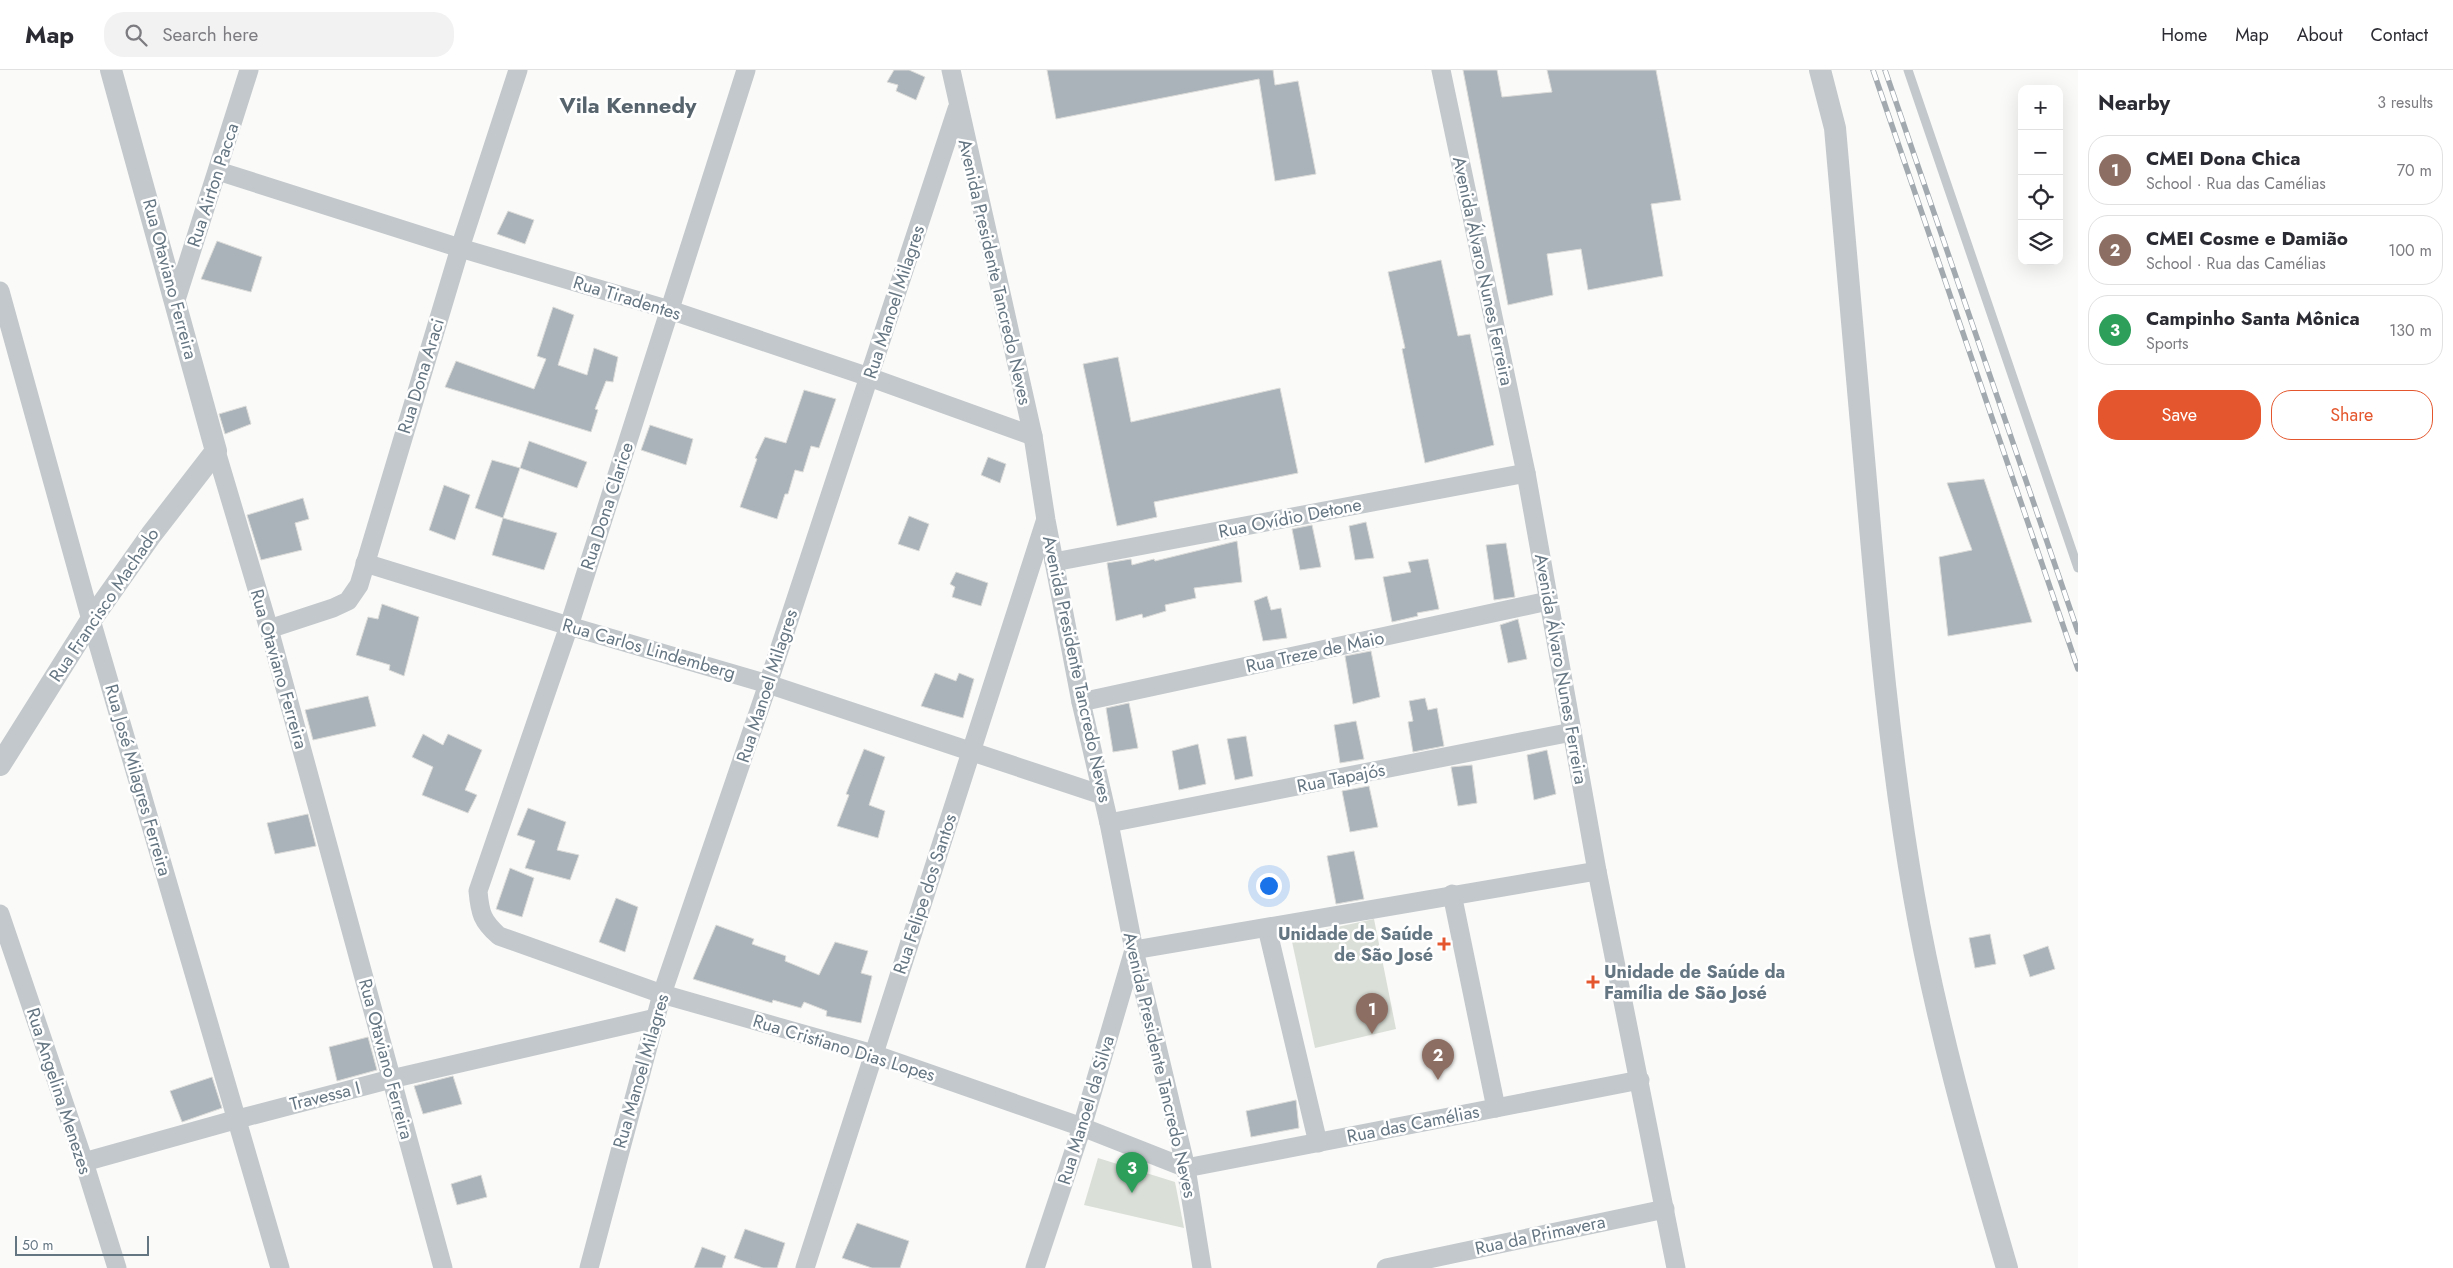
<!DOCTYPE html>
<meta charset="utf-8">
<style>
body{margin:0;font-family:Jost,sans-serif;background:#f2f2f3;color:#2b2b33}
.controls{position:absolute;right:15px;top:15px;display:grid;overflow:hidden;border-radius:10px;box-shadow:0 5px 20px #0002}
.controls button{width:45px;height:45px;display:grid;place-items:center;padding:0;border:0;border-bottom:1px solid #e1e1e2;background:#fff;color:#2b2b33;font:25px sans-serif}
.scale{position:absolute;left:15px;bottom:12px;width:134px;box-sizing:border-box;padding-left:5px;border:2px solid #657683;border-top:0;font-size:14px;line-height:18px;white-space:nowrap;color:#657683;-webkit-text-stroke:4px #fff;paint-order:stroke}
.you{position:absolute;left:1268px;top:815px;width:18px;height:18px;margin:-12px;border:4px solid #fff;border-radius:50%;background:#1a73e8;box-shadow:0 0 0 8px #1a73e833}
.badge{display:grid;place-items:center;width:32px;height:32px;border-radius:50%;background:#e4572e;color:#fff;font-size:16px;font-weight:700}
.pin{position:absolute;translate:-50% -41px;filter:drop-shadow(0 1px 2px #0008)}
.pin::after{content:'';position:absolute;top:26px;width:18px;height:15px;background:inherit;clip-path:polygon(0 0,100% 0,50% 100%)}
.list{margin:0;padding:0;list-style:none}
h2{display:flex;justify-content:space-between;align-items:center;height:65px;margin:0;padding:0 20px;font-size:21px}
h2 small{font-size:16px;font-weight:400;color:#7c7c81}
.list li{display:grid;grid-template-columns:32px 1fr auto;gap:15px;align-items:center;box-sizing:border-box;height:70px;margin:0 10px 10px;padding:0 10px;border:1px solid #e1e1e2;border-radius:20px}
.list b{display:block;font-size:19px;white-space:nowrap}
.list p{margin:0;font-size:16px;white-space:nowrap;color:#7c7c81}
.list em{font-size:16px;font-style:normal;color:#7c7c81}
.actions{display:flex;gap:10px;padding:15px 20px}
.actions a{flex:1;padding:11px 0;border:1px solid #e4572e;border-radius:20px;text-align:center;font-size:18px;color:#e4572e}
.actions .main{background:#e4572e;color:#fff}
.icon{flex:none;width:28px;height:28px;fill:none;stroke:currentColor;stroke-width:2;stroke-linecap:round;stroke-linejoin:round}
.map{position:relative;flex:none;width:2078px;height:1198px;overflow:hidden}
header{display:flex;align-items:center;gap:30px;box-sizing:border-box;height:70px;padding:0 25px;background:#fff;border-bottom:1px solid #e1e1e2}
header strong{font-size:24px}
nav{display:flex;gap:28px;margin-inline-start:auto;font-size:18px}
.search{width:350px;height:45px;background:#f2f2f3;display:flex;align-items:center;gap:12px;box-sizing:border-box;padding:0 18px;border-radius:20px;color:#7c7c81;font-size:19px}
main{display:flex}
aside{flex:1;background:#fff}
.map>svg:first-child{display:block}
</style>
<header>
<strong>Map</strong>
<div class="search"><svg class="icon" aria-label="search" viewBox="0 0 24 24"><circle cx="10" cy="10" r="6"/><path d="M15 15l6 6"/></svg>Search here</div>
<nav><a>Home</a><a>Map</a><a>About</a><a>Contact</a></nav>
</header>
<main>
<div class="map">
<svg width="2078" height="1198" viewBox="0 0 2078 1198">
<rect width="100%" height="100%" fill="#fafaf8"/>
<g fill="#dadfd7">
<path d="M 1374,849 L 1396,959 L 1315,978 L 1291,867 Z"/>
<path d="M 1098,1088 L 1175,1112 L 1184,1158 L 1084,1135 Z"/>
</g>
<g fill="#aab3b9" stroke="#dcdcda">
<path d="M 894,0 L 909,0 L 925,7 L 916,30 L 896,21 L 898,15 L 887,12 Z"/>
<path d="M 1047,0 L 1273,0 L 1275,15 L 1298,11 L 1316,104 L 1275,111 L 1259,9 L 1056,49 Z"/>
<path d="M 1463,0 L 1497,0 L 1502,27 L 1552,22 L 1547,0 L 1656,0 L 1681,130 L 1651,134 L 1663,206 L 1588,220 L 1581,179 L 1547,184 L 1553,225 L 1508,235 Z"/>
<path d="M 508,141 L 534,150 L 525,174 L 497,164 Z"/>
<path d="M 217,171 L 262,187 L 251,222 L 201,209 Z"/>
<path d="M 1441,190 L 1458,266 L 1470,264 L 1494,375 L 1425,393 L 1402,279 L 1405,278 L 1388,202 Z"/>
<path d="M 553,237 L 574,245 L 558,295 L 587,305 L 594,278 L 618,287 L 613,312 L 606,311 L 595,339 L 598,340 L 591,362 L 445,317 L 456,291 L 534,319 L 546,289 L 537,286 Z"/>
<path d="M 1118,287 L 1131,352 L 1280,318 L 1298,403 L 1154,432 L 1157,447 L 1117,456 L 1083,294 Z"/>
<path d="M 804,320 L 836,329 L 819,378 L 811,376 L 803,402 L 795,400 L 788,424 L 785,424 L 777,449 L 740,437 L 757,389 L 755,388 L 765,367 L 786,373 Z"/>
<path d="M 246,336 L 251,354 L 225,364 L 219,344 Z"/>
<path d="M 650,355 L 693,369 L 686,395 L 641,380 Z"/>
<path d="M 529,371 L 587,392 L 577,418 L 520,398 Z"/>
<path d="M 988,387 L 1006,394 L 1000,413 L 981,405 Z"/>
<path d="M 492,390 L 520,398 L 503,448 L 475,438 Z"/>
<path d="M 1984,409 L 2032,552 L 1948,566 L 1939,487 L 1972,480 L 1947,413 Z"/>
<path d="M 444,415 L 470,425 L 455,470 L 429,460 Z"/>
<path d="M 303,428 L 309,449 L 295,453 L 302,480 L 261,490 L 247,445 Z"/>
<path d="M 909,446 L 929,454 L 919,481 L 898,474 Z"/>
<path d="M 503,448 L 557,463 L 544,500 L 492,485 Z"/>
<path d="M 1366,452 L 1374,488 L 1355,490 L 1349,456 Z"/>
<path d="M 1312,455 L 1321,497 L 1300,500 L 1292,459 Z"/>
<path d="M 1237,471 L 1242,512 L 1194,518 L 1196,528 L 1165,535 L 1166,541 L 1143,548 L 1142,544 L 1116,551 L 1107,493 L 1131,489 L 1132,495 L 1154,489 L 1155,491 Z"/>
<path d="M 1506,473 L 1515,527 L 1494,530 L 1486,475 Z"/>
<path d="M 1428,489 L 1439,539 L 1417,543 L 1418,546 L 1392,552 L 1383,507 L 1411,502 L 1408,492 Z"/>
<path d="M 956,502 L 988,513 L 981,536 L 952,527 L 955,517 L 950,514 Z"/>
<path d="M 1267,526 L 1271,540 L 1281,538 L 1287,568 L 1263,571 L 1254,531 Z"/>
<path d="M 382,534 L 419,547 L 404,606 L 389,600 L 390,595 L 356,585 L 368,547 L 378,549 Z"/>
<path d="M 1518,549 L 1527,589 L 1508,593 L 1500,555 Z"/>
<path d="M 1371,581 L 1380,627 L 1353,634 L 1345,586 Z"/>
<path d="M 935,603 L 956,611 L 959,603 L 974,609 L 963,648 L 921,636 Z"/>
<path d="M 368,626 L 376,656 L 313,670 L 305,640 Z"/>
<path d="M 1425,628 L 1428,640 L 1437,638 L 1444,676 L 1413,682 L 1408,652 L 1413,651 L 1409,631 Z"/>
<path d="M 1129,633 L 1138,678 L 1113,682 L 1106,638 Z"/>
<path d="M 1356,651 L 1364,689 L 1340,693 L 1334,655 Z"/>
<path d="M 423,664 L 443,675 L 448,664 L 482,680 L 465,720 L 477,725 L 468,743 L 422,725 L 433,697 L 412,687 Z"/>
<path d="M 1246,666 L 1253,706 L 1235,710 L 1227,669 Z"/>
<path d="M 1198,674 L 1206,714 L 1179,720 L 1172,681 Z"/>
<path d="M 864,679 L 885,687 L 869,735 L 885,741 L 878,768 L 837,756 L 849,725 L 846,724 Z"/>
<path d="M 1547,680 L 1556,724 L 1534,730 L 1527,685 Z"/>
<path d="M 1472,695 L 1477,733 L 1458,736 L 1451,697 Z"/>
<path d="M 1369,716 L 1378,757 L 1350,762 L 1342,721 Z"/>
<path d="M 528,738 L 566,752 L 557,780 L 579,785 L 570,810 L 525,798 L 535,771 L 517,765 Z"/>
<path d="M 308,744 L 316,776 L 275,784 L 267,753 Z"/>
<path d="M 1354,781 L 1364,829 L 1336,834 L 1327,786 Z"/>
<path d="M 510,798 L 534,808 L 522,847 L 496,839 Z"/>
<path d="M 616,828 L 638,837 L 625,882 L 599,872 Z"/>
<path d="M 716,855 L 754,869 L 752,874 L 786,886 L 785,891 L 819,905 L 835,872 L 868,881 L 861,903 L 872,906 L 861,953 L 826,946 L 827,941 L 804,932 L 801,938 L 773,930 L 772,933 L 693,909 Z"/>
<path d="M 1990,864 L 1996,894 L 1975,898 L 1969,868 Z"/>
<path d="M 2048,876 L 2055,899 L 2030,907 L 2023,885 Z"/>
<path d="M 368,967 L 377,1000 L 337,1011 L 329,977 Z"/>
<path d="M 453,1006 L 462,1034 L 423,1044 L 414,1016 Z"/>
<path d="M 212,1007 L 222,1038 L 182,1052 L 170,1021 Z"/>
<path d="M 1296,1030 L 1299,1058 L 1251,1067 L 1246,1041 Z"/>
<path d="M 481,1105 L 487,1127 L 457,1135 L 451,1114 Z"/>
<path d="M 857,1153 L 909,1171 L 900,1198 L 872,1198 L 842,1188 Z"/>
<path d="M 745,1159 L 785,1173 L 777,1198 L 763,1198 L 734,1188 Z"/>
<path d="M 702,1177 L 726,1186 L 722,1198 L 694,1198 Z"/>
</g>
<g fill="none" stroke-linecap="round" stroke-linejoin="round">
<path stroke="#c3c8cc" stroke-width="9" d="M 1908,0 L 2078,498"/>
<g stroke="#c3c8cc" stroke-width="19">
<path d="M 746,0 L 569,556 L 478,821 C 480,843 482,851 499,866 L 662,924 L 873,984 L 1082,1057 L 1186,1098 L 1640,1010"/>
<path d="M 951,0 L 1033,366 L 1046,450 L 1081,632 L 1109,753 L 1134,880 L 1186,1098 L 1202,1198"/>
<path d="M 1441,0 L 1526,403 L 1597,801 L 1676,1198"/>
<path d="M 218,101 L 460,178 L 670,240 L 869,307 L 1033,366"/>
<path d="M 0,221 L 91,550 L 280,1198"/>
<path d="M 176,230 L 249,0"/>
<path d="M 216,381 L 269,559 L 443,1198"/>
<path d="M 1054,492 L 1526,403"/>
<path d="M 365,493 L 569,556 L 768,614 L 1102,725"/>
<path d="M 269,559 L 333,538 L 348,531 L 359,515 L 460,178 L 518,0"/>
<path d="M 1081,632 L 1548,531"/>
<path d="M 1109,753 L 1572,662"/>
<path d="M 1452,824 L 1496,1038"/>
<path d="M 0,844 L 84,1092 L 117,1198"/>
<path d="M 1267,858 L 1318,1073"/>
<path d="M 84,1092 L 238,1049 L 391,1009 L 656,948"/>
<path d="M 589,1198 L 662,924 L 768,614 L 957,39"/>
<path d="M 805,1198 L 1045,452"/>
<path d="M 1035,1198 L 1082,1057 L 1134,880 L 1597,801"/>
<path d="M 1386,1198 L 1665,1139"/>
</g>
<g stroke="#c3c8cc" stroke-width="22">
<path d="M 1820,0 L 1835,58 C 1846,175 1856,293 1866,411 C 1878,550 1890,689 1914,826 C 1936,952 1971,1075 2007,1198"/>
<path d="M 0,695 L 91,550 L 151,465 L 216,381 L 111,0"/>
</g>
<g stroke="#a2aab0" stroke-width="5.5">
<g id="rail">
<path d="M 1873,0 L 2078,599"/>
<path d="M 1885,0 L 2078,562"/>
</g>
</g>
<use href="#rail" stroke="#fff" stroke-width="4" stroke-dasharray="11" stroke-linecap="butt"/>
</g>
<g fill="#e4572e" stroke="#fff" stroke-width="2">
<path d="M1441.5 866.5h5v5h5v5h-5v5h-5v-5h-5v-5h5z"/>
<path d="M1590.5 904.5h5v5h5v5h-5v5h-5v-5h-5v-5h5z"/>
</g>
<g text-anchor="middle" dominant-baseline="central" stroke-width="5" stroke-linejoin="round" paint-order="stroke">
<g font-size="18" fill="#657683" stroke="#fff">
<text transform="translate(213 115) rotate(-72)">Rua Airton Pacca</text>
<text transform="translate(1483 201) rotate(78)">Avenida Álvaro Nunes Ferreira</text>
<text transform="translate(995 202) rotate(77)">Avenida Presidente Tancredo Neves</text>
<text transform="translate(170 209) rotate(75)">Rua Otaviano Ferreira</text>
<text transform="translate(627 228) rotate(17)">Rua Tiradentes</text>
<text transform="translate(894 232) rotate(-72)">Rua Manoel Milagres</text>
<text transform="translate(421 306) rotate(-73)">Rua Dona Araci</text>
<text transform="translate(607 436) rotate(-72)">Rua Dona Clarice</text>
<text transform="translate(1290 448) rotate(-11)">Rua Ovídio Detone</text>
<text transform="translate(104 535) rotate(-56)">Rua Francisco Machado</text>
<text transform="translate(649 579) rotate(16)">Rua Carlos Lindemberg</text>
<text transform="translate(1315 582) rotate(-12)">Rua Treze de Maio</text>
<text transform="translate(279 599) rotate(74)">Rua Otaviano Ferreira</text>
<text transform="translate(1077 599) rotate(78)">Avenida Presidente Tancredo Neves</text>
<text transform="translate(1561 599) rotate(80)">Avenida Álvaro Nunes Ferreira</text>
<text transform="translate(767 616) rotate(-72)">Rua Manoel Milagres</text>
<text transform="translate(1341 708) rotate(-11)">Rua Tapajós</text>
<text transform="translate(138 710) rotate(74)">Rua José Milagres Ferreira</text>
<text transform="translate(925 824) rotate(-72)">Rua Felipe dos Santos</text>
<text transform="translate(844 978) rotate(17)">Rua Cristiano Dias Lopes</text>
<text transform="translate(386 989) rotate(75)">Rua Otaviano Ferreira</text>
<text transform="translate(1160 995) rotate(77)">Avenida Presidente Tancredo Neves</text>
<text transform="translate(641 1001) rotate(-74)">Rua Manoel Milagres</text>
<text transform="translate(59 1021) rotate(72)">Rua Angelina Menezes</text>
<text transform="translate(325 1026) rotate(-14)">Travessa I</text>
<text transform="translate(1086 1040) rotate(-73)">Rua Manoel da Silva</text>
<text transform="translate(1413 1054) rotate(-11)">Rua das Camélias</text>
<text transform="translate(1540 1165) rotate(-12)">Rua da Primavera</text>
</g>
<g font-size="18" font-weight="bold" fill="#657683" stroke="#fff" text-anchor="end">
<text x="1433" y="864">Unidade de Saúde<tspan x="1433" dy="21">de São José</tspan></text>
<text x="1604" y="902" text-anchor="start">Unidade de Saúde da<tspan x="1604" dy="21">Família de São José</tspan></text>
</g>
<g font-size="22" font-weight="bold" fill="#57646e" stroke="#fff">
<text x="628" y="35">Vila Kennedy</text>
</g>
</g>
</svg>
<div class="controls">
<button>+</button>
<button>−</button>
<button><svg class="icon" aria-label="locate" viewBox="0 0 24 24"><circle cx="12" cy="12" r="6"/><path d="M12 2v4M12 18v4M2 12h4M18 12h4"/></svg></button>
<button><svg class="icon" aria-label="layers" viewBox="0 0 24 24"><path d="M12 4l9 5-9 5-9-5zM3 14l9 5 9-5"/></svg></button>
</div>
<div class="scale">50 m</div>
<div class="you"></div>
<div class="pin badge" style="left:1372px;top:964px;background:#8d6e63">1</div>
<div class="pin badge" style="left:1438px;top:1010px;background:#8d6e63">2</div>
<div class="pin badge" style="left:1132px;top:1123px;background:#2e9e5b">3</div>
</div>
<aside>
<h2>Nearby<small>3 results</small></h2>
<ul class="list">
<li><span class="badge" style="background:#8d6e63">1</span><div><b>CMEI Dona Chica</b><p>School · Rua das Camélias</p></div><em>70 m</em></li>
<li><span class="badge" style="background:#8d6e63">2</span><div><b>CMEI Cosme e Damião</b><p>School · Rua das Camélias</p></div><em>100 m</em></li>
<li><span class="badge" style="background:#2e9e5b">3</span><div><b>Campinho Santa Mônica</b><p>Sports</p></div><em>130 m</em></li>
</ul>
<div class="actions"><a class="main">Save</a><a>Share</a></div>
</aside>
</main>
